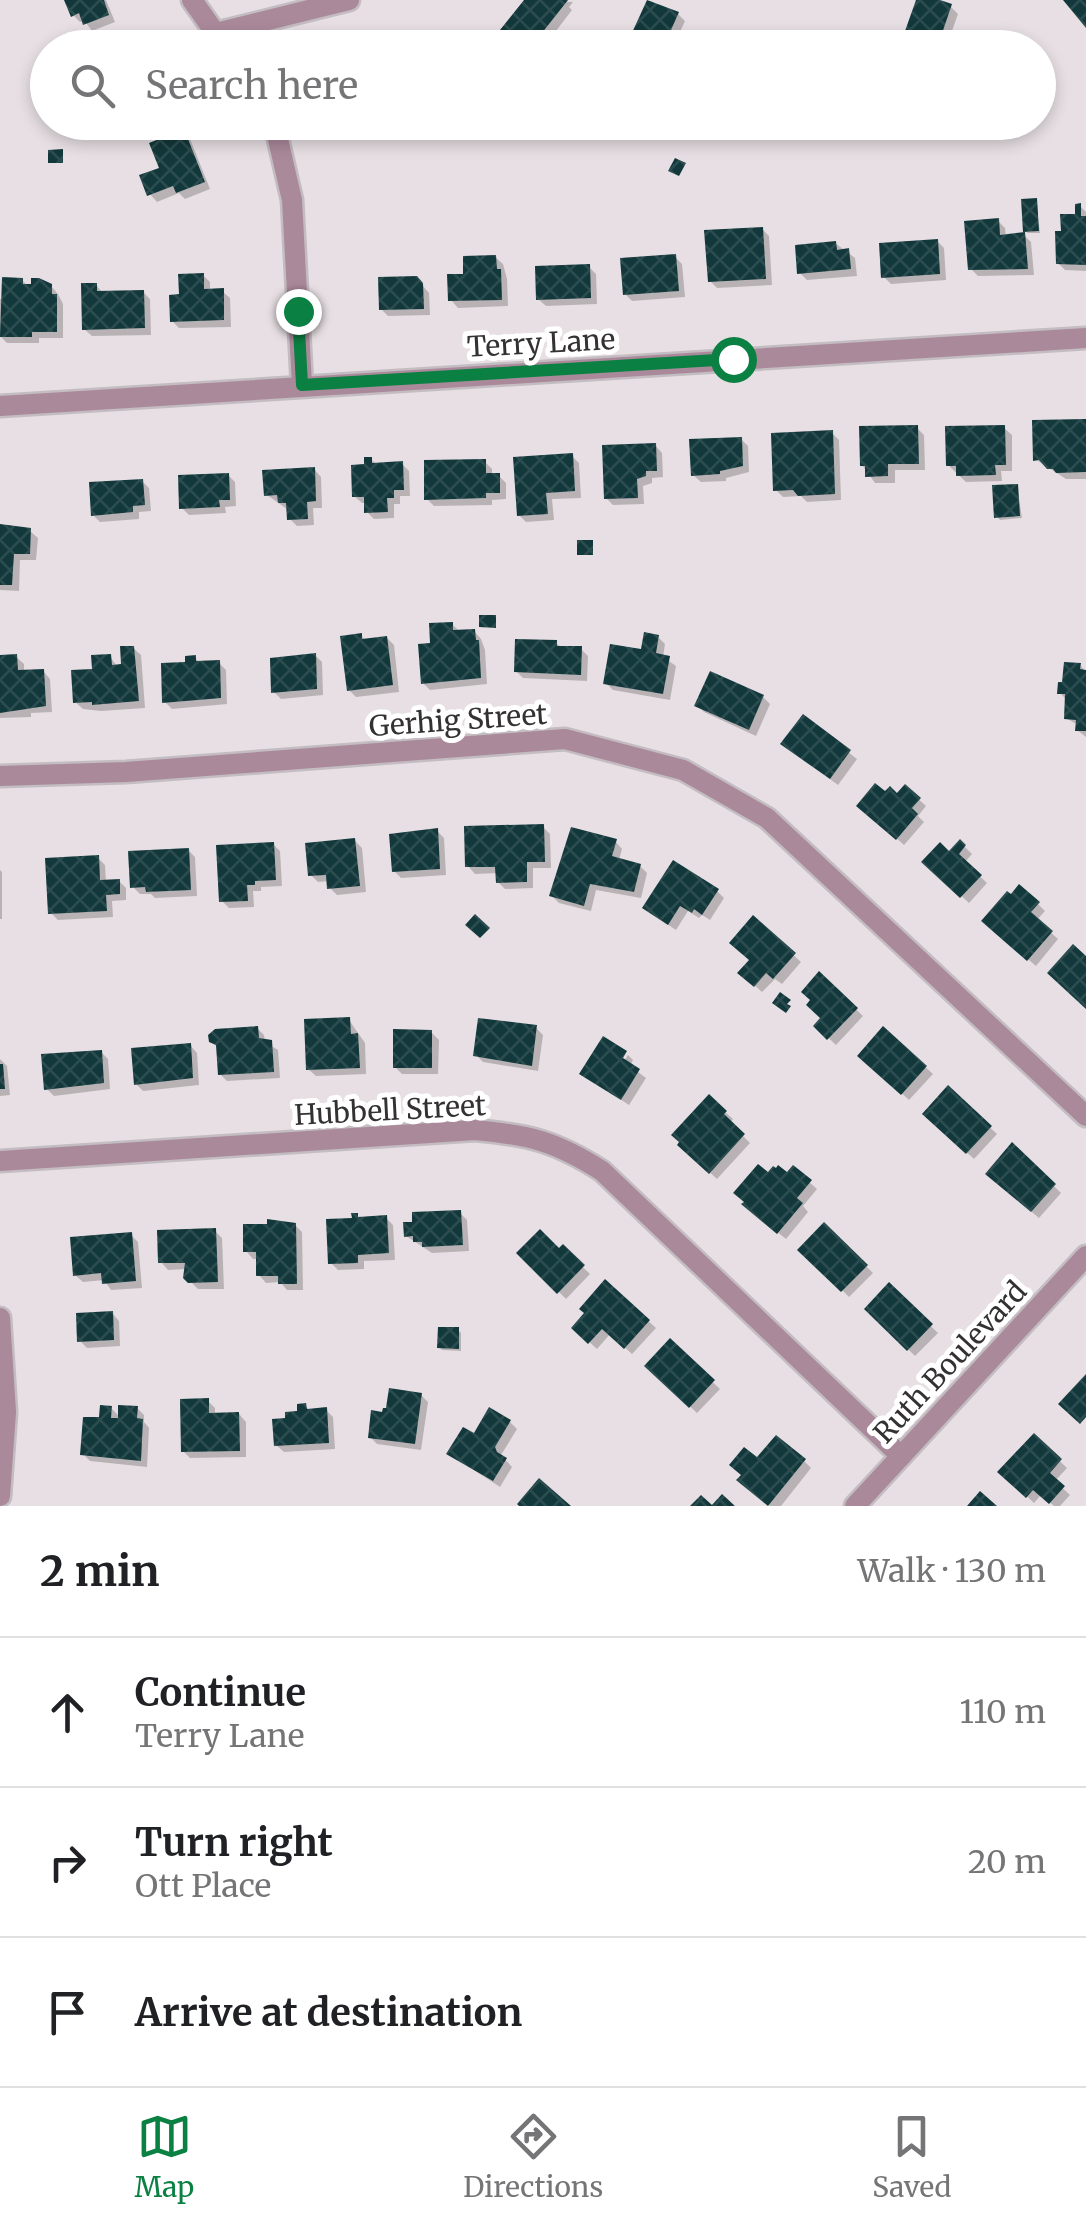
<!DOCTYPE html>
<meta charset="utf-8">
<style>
body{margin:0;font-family:Merriweather,serif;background:#f6f6f6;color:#202124}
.stop{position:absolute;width:30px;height:30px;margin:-22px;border:8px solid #0b8043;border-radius:50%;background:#fff}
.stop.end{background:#0b8043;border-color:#fff;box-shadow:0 2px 10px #0008}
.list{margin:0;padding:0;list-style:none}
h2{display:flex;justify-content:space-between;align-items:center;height:130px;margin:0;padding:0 40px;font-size:42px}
h2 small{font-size:32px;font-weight:400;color:#757577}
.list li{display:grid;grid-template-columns:65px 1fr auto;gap:30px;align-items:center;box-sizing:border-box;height:150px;padding:0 40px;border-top:2px solid #e0e0e0}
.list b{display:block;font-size:38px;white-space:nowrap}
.list p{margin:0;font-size:32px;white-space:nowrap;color:#757577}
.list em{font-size:32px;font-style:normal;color:#757577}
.icon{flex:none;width:55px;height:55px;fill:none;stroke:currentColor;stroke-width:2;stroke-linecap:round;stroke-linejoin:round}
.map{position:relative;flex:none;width:1086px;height:1506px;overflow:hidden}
.search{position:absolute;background:#fff;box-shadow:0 5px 15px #0003;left:30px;right:30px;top:30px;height:110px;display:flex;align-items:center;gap:25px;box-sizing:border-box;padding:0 35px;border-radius:55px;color:#757577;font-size:38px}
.sheet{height:580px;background:#fff}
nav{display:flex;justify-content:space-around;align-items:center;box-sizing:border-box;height:140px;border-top:2px solid #e0e0e0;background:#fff;font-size:28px;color:#757577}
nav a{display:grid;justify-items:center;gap:5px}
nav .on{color:#0b8043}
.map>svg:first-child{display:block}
</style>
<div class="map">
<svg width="1086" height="1506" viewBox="0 0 1086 1506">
<defs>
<pattern id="building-cross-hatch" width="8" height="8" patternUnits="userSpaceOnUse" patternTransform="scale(2.5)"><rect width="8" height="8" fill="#12383b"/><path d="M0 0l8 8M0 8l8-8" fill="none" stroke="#2c4d4f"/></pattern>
</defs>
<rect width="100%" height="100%" fill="#e7dfe3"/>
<g fill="#0003">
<path d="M 67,0 L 106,0 L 115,22 L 92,31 L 84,20 L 80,22 L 73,15 Z"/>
<path d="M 527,0 L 573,2 L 569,7 L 572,10 L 543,48 L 537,44 L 534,48 L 523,48 L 510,37 Z"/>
<path d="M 918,0 L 932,0 L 951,7 L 958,14 L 946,48 L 902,48 Z"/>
<path d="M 650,1 L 678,14 L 685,21 L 674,45 L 628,48 Z"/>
<path d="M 749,122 L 774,122 L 770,132 Z"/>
<path d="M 183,132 L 190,139 L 210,189 L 185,199 L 179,193 L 157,202 L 150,194 Z"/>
<path d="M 1036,201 L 1040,233 L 1028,233 L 1025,231 Z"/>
<path d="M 1080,206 L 1086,212 L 1086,271 L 1065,270 L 1058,263 L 1063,234 L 1078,216 Z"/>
<path d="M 998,221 L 1005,228 L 1006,237 L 1024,235 L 1031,242 L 1034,275 L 978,276 L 971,269 Z"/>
<path d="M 762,229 L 769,236 L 772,285 L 717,288 L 710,281 Z"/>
<path d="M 937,241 L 944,248 L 946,280 L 891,284 L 884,277 Z"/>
<path d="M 835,243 L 855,258 L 857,276 L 807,280 L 800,273 Z"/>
<path d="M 495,257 L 503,264 L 507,279 L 508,306 L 458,308 L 451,300 L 466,276 Z"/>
<path d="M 675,257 L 682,264 L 685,297 L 632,301 L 625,294 Z"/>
<path d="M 589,267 L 596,274 L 597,304 L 546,306 L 538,299 Z"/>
<path d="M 203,275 L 210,282 L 210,291 L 222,291 L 230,298 L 231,327 L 179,328 L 172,321 L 181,297 Z"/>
<path d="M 416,278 L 429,293 L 430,315 L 388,316 L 381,309 Z"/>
<path d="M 22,280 L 28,286 L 51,286 L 58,294 L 63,304 L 63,338 L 39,338 L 39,343 L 7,343 L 0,336 L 0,299 L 4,299 Z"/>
<path d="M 96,285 L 103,293 L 143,292 L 150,299 L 151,335 L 92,336 L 84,329 Z"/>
<path d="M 1086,422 L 1086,479 L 1066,479 L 1035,459 Z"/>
<path d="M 917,428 L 924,435 L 925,470 L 895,470 L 895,483 L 875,483 L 862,465 Z"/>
<path d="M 1004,428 L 1012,435 L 1012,471 L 1001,471 L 1002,481 L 966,482 L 948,465 Z"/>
<path d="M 832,433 L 839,440 L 841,500 L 807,502 L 801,496 L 783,497 L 776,490 Z"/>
<path d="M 741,439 L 748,446 L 749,472 L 726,478 L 726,481 L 701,482 L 693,475 Z"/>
<path d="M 655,445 L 662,453 L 663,477 L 652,478 L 652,483 L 643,486 L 644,504 L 613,505 L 606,498 Z"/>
<path d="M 572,456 L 579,463 L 581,498 L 552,499 L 554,520 L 526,522 L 519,515 Z"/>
<path d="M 371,459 L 377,465 L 402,464 L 409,471 L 410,496 L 400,496 L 400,504 L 394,504 L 394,518 L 374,519 L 367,512 L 367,503 L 362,503 L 354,496 Z"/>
<path d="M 484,461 L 492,469 L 492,476 L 499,476 L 506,483 L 506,499 L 492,500 L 492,505 L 434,506 L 427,499 Z"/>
<path d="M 314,469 L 321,477 L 322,508 L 313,508 L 314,525 L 297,526 L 290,519 L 287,509 L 267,495 Z"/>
<path d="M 228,475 L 235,482 L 236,506 L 225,507 L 226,513 L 189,515 L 182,508 Z"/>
<path d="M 142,481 L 149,488 L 151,511 L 139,512 L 139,519 L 100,522 L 93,515 Z"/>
<path d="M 1017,486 L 1022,518 L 1000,520 L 997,517 Z"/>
<path d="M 0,528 L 30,531 L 38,538 L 36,560 L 20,560 L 19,591 L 0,590 Z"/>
<path d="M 452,624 L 460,632 L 474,631 L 481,639 L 485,650 L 487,684 L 430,690 L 423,683 L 433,645 Z"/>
<path d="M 361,635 L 366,641 L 387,638 L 394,645 L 399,692 L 356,697 L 349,690 Z"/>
<path d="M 658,637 L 665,644 L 663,657 L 676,666 L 670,700 L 613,690 L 606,683 Z"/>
<path d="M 556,643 L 562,648 L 581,649 L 588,656 L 587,681 L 523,678 L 516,671 Z"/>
<path d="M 133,648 L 141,655 L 145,708 L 101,711 L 83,709 L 75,702 L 94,671 L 110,657 L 118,667 L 124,667 Z"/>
<path d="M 315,655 L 322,662 L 323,695 L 281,699 L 274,692 Z"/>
<path d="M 16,657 L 24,664 L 24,672 L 43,671 L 50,679 L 52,712 L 31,713 L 31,717 L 0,718 L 0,658 Z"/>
<path d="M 195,658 L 200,663 L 219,663 L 226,670 L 227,704 L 172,709 L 165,702 Z"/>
<path d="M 1080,665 L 1086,672 L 1086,737 L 1077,730 L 1078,725 L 1066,718 L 1067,700 L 1060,693 Z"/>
<path d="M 763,697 L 770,704 L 756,736 L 704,712 L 697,705 Z"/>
<path d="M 803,717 L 857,759 L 838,785 L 791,750 Z"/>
<path d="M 905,787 L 926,806 L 918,816 L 924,822 L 904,845 L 867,812 L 885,795 L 898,796 Z"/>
<path d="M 543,827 L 550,834 L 551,868 L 533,868 L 533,888 L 505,889 L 498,882 L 498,873 L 475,874 L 468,866 Z"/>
<path d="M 437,831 L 444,838 L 446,875 L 401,878 L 394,871 Z"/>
<path d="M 355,841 L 362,848 L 366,892 L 337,895 L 330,888 L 329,881 L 318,882 L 311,875 Z"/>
<path d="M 615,841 L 622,849 L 619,860 L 640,866 L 647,873 L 641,898 L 596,890 L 591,911 L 559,903 L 552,896 Z"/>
<path d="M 960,842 L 972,854 L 965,862 L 987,883 L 969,903 L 925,862 L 949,854 Z"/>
<path d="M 273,844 L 280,851 L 282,886 L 261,887 L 261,891 L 253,891 L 254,907 L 229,908 L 222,901 Z"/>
<path d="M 188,850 L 195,857 L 197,896 L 155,898 L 151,894 L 140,894 L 133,887 Z"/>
<path d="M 98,858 L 105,865 L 106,882 L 119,881 L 126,888 L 126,900 L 112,901 L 113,917 L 58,920 L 51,913 Z"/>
<path d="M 0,870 L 2,872 L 2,919 L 0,919 Z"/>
<path d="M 717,891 L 724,898 L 710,920 L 702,915 L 699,918 L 688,911 L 676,930 L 652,914 Z"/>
<path d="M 1038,904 L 1045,911 L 1037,920 L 1058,939 L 1036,966 L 991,928 Z"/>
<path d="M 753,919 L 801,962 L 782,984 L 775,979 L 762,992 L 741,973 L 752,960 Z"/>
<path d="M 820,975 L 863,1016 L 836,1045 L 816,1026 L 823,1019 Z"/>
<path d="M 349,1020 L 365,1043 L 366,1074 L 316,1076 L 308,1069 Z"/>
<path d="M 257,1028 L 264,1035 L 265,1042 L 278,1050 L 280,1078 L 227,1081 L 220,1074 L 219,1049 L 211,1041 Z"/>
<path d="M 536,1028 L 543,1035 L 538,1071 L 483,1062 L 476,1055 Z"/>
<path d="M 884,1030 L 933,1074 L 909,1100 L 860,1055 Z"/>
<path d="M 431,1032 L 439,1040 L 438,1074 L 402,1074 L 395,1067 Z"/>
<path d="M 190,1045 L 197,1053 L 199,1085 L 143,1091 L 136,1084 Z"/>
<path d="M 101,1052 L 108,1059 L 110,1089 L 54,1096 L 47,1089 Z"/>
<path d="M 628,1055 L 633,1060 L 630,1066 L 646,1078 L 629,1105 L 582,1074 L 618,1070 Z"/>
<path d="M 0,1059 L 7,1066 L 10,1095 L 0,1096 Z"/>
<path d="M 948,1089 L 997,1134 L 974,1159 L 925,1114 Z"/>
<path d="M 709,1098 L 733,1119 L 730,1123 L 750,1143 L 717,1179 L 680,1145 Z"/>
<path d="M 1012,1145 L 1061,1193 L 1039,1218 L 995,1181 Z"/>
<path d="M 793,1168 L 817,1189 L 803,1206 L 808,1212 L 786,1239 L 751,1211 L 768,1176 L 787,1176 Z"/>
<path d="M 460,1213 L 467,1220 L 469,1251 L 432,1253 L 406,1236 Z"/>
<path d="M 357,1215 L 361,1219 L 386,1218 L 393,1225 L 395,1260 L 364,1261 L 364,1269 L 338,1270 L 331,1263 Z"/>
<path d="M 295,1225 L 302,1232 L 303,1290 L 287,1290 L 280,1282 L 266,1283 L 259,1275 L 259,1259 L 253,1259 L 246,1251 Z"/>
<path d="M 824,1226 L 873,1273 L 849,1297 L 801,1249 Z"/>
<path d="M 215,1231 L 222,1238 L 224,1289 L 198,1289 L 186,1277 L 187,1269 L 168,1270 L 161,1262 Z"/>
<path d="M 131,1235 L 138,1242 L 142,1288 L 111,1290 L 104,1280 L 83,1282 L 75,1275 Z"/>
<path d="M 563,1248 L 590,1274 L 566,1299 L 520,1253 L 559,1252 Z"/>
<path d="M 606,1283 L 656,1328 L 632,1354 L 610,1334 L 597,1349 L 574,1328 Z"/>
<path d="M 889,1286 L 938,1333 L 915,1356 L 867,1309 Z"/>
<path d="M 112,1313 L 119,1321 L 120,1346 L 87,1348 L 80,1341 Z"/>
<path d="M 458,1330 L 461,1333 L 461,1351 L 442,1350 L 439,1347 Z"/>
<path d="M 670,1342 L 720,1389 L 697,1413 L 647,1366 Z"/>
<path d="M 421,1395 L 428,1402 L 421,1450 L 377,1444 L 370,1437 Z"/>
<path d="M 208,1401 L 215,1408 L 215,1415 L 239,1414 L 246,1422 L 246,1457 L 190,1458 L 183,1451 Z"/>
<path d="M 305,1406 L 310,1411 L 326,1410 L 333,1417 L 335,1449 L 284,1452 L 276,1445 L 287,1421 Z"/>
<path d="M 111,1408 L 120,1417 L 137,1408 L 144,1415 L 144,1422 L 149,1428 L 147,1467 L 90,1461 L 83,1454 Z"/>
<path d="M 510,1422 L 517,1429 L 501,1455 L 512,1467 L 500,1487 L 449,1454 L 475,1437 Z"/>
<path d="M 1034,1436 L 1067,1468 L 1055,1481 L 1070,1495 L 1060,1506 L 1054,1506 L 1041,1495 L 1034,1503 L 1001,1472 Z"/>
<path d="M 757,1461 L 804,1461 L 811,1468 L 781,1506 L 770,1506 L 747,1486 L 743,1475 Z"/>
</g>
<g fill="url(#building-cross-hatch)">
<path d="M 64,0 L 104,0 L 109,15 L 83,25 L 79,13 L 71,17 Z"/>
<path d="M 524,0 L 568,0 L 534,43 L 529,39 L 522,48 L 500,30 Z"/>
<path d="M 647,0 L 679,12 L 667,39 L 685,48 L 625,48 Z"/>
<path d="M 916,0 L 940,0 L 952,4 L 937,48 L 899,48 Z"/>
<path d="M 1063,0 L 1086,0 L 1086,28 Z"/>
<path d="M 468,37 L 474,48 L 452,48 Z"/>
<path d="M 184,129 L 205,182 L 176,193 L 173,186 L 147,196 L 139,175 L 159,168 L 149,143 Z"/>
<path d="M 63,149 L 63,163 L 48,163 L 48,150 Z"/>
<path d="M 675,158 L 686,163 L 679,176 L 668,171 Z"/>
<path d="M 1037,198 L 1039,231 L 1023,232 L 1021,199 Z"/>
<path d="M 1081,203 L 1081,216 L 1086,216 L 1086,265 L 1056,264 L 1055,231 L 1061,231 L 1060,214 L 1075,214 L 1075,204 Z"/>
<path d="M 999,218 L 1000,235 L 1025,232 L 1028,269 L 968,270 L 964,221 Z"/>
<path d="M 763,227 L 766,279 L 708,282 L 704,230 Z"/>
<path d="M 938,239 L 940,274 L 881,278 L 879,243 Z"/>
<path d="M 836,241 L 837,250 L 849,248 L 851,269 L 797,274 L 795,245 Z"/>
<path d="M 676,254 L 679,291 L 623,295 L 620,258 Z"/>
<path d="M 496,255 L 497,269 L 501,269 L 502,300 L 448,301 L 447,274 L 463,274 L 463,256 Z"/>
<path d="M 590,264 L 591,298 L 536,300 L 535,266 Z"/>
<path d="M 204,273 L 204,289 L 224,288 L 224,320 L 170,322 L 169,295 L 179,294 L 178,274 Z"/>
<path d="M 417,276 L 423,283 L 424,309 L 379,310 L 378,277 Z"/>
<path d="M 2,277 L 23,278 L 23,284 L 31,284 L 31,278 L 39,278 L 52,284 L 52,294 L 57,294 L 57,332 L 32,332 L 32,337 L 0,337 Z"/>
<path d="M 81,283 L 97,283 L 97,291 L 144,290 L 145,328 L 82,330 Z"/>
<path d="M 1086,419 L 1086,472 L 1056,473 L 1053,469 L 1047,469 L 1039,460 L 1033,461 L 1032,420 Z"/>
<path d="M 918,425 L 919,464 L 888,464 L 888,476 L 865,477 L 865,466 L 860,466 L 859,426 Z"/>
<path d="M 1005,425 L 1006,465 L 995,465 L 996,475 L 956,476 L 956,466 L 946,466 L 945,426 Z"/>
<path d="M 833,430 L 835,494 L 798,496 L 793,490 L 773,491 L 771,433 Z"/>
<path d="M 742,437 L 743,466 L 720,471 L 720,474 L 691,476 L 689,439 Z"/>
<path d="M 656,443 L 657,471 L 646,471 L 646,476 L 637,479 L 638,498 L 604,499 L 602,445 Z"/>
<path d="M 573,453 L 575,491 L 546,493 L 548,514 L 517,516 L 513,457 Z"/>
<path d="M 364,457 L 372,457 L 372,463 L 403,461 L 404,490 L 394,490 L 394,498 L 387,498 L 388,512 L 364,513 L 364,497 L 352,497 L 351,465 L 364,464 Z"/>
<path d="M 486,459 L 486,473 L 500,473 L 500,493 L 486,493 L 486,498 L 424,500 L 424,460 Z"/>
<path d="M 315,467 L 316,501 L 307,502 L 308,519 L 287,520 L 286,503 L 278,503 L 277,495 L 264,496 L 262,470 Z"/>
<path d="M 229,473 L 230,500 L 219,500 L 220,507 L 179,509 L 178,475 Z"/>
<path d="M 143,479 L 145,505 L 133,506 L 133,512 L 91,516 L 89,482 Z"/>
<path d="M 1018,484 L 1020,516 L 994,518 L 992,485 Z"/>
<path d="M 0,524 L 31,528 L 30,554 L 14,554 L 12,585 L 0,585 Z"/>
<rect x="577" y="540" width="16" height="15"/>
<path d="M 479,615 L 496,615 L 496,628 L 479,627 Z"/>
<path d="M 453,622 L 453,630 L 475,629 L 476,640 L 479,640 L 481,678 L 421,684 L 418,644 L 430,643 L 429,623 Z"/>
<path d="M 644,632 L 659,635 L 656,653 L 670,656 L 663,694 L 603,684 L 610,644 L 641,649 Z"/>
<path d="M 362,633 L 362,639 L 387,636 L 393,685 L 347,691 L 340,636 Z"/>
<path d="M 515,639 L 557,640 L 557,646 L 582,646 L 581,675 L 514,672 Z"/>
<path d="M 120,646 L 134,646 L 139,701 L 92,705 L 92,702 L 73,703 L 71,670 L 92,669 L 91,655 L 111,654 L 112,665 L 121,664 Z"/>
<path d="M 316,653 L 317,689 L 271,693 L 270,658 Z"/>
<path d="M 17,654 L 18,670 L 44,669 L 46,706 L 0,713 L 0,655 Z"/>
<path d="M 196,655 L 196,661 L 220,660 L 221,698 L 162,703 L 161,663 L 185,662 L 185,656 Z"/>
<path d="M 1064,662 L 1081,663 L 1080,669 L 1086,670 L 1086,731 L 1075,731 L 1076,720 L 1064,719 L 1065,694 L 1057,694 L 1058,682 L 1062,682 Z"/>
<path d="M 710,671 L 764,695 L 749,730 L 694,706 Z"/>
<path d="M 803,714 L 851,750 L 830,779 L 780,744 Z"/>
<path d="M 875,783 L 885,791 L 890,786 L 897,793 L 905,784 L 921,798 L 912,808 L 918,814 L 896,840 L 856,806 Z"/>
<path d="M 544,824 L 545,862 L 527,862 L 527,882 L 496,883 L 495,867 L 465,867 L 464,826 Z"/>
<path d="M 571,827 L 617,839 L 612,856 L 641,864 L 634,892 L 590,884 L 584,906 L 549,896 Z"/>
<path d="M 438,828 L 440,869 L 392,872 L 389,834 Z"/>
<path d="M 355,838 L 360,886 L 327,889 L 326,875 L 308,876 L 305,843 Z"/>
<path d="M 960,839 L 966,845 L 959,854 L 982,875 L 960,898 L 921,862 L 940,842 L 949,851 Z"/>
<path d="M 274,842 L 276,880 L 255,881 L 255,885 L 247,885 L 248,901 L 219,902 L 216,845 Z"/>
<path d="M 189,848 L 191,890 L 146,892 L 145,887 L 130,888 L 128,851 Z"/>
<path d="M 99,855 L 100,880 L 120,879 L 120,894 L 106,895 L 107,911 L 48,914 L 45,858 Z"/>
<path d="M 673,860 L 719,889 L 702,915 L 694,909 L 692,913 L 680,906 L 668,925 L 642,908 Z"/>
<path d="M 1019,884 L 1040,902 L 1031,912 L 1053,931 L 1027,961 L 981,921 L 1007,891 L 1011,894 Z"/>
<path d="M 475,914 L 490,928 L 480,938 L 465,925 Z"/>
<path d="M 753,915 L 796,953 L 773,979 L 766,973 L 754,987 L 737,973 L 749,960 L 729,943 Z"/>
<path d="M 1073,944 L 1086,956 L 1086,1009 L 1047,973 Z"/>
<path d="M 819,971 L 858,1008 L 827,1040 L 813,1026 L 820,1018 L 806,1005 L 810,1000 L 801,992 Z"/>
<path d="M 780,992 L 791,1000 L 787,1004 L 791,1006 L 786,1013 L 772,1003 Z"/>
<path d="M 350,1017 L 351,1034 L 358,1033 L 360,1068 L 306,1070 L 304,1019 Z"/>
<path d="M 478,1018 L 537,1025 L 532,1066 L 473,1056 Z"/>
<path d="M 258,1026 L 259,1038 L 272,1040 L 274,1072 L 218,1075 L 216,1045 L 209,1042 L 208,1035 L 215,1029 Z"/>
<path d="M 883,1026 L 927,1066 L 901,1095 L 857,1056 Z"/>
<path d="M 393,1029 L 432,1030 L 432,1068 L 393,1068 Z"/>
<path d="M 603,1036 L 627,1051 L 623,1058 L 640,1069 L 621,1100 L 579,1074 Z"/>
<path d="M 191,1043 L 193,1078 L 134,1085 L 131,1048 Z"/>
<path d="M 102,1050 L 104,1083 L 44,1090 L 41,1054 Z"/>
<path d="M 0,1064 L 3,1064 L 5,1089 L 0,1089 Z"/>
<path d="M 948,1085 L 992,1126 L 966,1154 L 922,1114 Z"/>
<path d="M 709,1094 L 727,1111 L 724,1114 L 745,1134 L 709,1174 L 677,1145 L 679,1142 L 671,1135 Z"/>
<path d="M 1012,1142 L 1056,1184 L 1031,1212 L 985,1174 Z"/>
<path d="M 758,1164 L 768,1172 L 773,1166 L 776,1168 L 778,1165 L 787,1172 L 793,1165 L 812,1180 L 797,1198 L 803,1203 L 777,1234 L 741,1204 L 744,1202 L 733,1193 Z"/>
<path d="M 461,1210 L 463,1245 L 422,1247 L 422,1242 L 413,1242 L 413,1236 L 404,1237 L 403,1222 L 412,1222 L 412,1212 Z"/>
<path d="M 351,1213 L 358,1213 L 358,1217 L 387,1215 L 389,1253 L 358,1255 L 358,1263 L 328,1264 L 326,1219 L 352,1218 Z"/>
<path d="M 267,1219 L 296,1223 L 297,1284 L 278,1284 L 278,1276 L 256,1276 L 256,1252 L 243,1252 L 243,1224 L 267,1224 Z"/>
<path d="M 824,1222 L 868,1265 L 841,1292 L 797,1250 Z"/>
<path d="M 216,1228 L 218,1282 L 188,1283 L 183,1278 L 185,1263 L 158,1263 L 157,1230 Z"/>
<path d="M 540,1229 L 559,1248 L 563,1244 L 585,1265 L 557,1294 L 516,1253 Z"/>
<path d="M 132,1232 L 136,1281 L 102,1284 L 101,1273 L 73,1276 L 70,1237 Z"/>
<path d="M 605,1279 L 650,1320 L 624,1349 L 602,1329 L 588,1344 L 571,1328 L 584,1313 L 579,1309 Z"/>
<path d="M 889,1282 L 933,1324 L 907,1351 L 864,1309 Z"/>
<path d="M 113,1311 L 114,1340 L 77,1342 L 76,1313 Z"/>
<path d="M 438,1327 L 459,1327 L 459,1349 L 437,1348 Z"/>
<path d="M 670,1338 L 715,1380 L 689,1408 L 644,1366 Z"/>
<path d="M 1086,1374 L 1086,1417 L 1080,1424 L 1058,1404 Z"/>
<path d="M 389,1388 L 422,1393 L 415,1444 L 368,1438 L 371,1410 L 382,1412 L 383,1408 L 386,1408 Z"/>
<path d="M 209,1398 L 209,1413 L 239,1412 L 240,1451 L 181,1452 L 180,1399 Z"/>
<path d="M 306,1403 L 307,1409 L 327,1407 L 329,1443 L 274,1446 L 272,1419 L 285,1418 L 285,1412 L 297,1411 L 297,1404 Z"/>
<path d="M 100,1405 L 112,1406 L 111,1418 L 118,1418 L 118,1405 L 138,1406 L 137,1418 L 143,1419 L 141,1461 L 80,1455 L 83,1417 L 99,1417 Z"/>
<path d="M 489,1407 L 511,1420 L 495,1447 L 497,1452 L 507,1458 L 493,1481 L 446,1454 L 463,1427 L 474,1433 Z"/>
<path d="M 1034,1433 L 1062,1459 L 1050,1473 L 1065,1486 L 1049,1504 L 1033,1490 L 1026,1498 L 997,1472 Z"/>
<path d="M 776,1435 L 806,1459 L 768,1506 L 736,1480 L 741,1475 L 729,1465 L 744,1447 L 757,1457 Z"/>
<path d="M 539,1478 L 571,1506 L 519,1506 L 517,1504 Z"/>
<path d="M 980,1491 L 997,1506 L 967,1506 Z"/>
<path d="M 722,1494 L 735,1506 L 690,1506 L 701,1495 L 712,1505 Z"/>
</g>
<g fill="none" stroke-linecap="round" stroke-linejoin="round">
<g stroke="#c3bcc0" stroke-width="25">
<g id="minor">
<path d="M 192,0 L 226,48"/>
<path d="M 216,33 L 349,0"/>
<path d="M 274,122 L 292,200 L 302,385"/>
<path d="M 0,406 L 1086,338"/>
<path d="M 0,776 L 126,772 L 565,739 L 683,770 L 767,818 L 1086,1116"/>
<path d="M 0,1161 L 475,1130 C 529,1135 555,1141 602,1171 L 901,1456"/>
<path d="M 0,1318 L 6,1412 L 0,1496"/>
<path d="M 855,1506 L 1086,1256"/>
</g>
</g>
<use href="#minor" stroke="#aa899b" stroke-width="20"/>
</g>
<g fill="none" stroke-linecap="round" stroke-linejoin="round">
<path stroke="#0b8043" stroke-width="12" d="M 298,311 L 302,385 L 733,359"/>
</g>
<g text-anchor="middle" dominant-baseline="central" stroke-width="10" stroke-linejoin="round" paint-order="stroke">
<g font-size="28" fill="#343132" stroke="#fff">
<text transform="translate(541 343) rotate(-3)">Terry Lane</text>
<text transform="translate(458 720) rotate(-4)">Gerhig Street</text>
<text transform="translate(390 1110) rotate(-3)">Hubbell Street</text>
<text transform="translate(950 1362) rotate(-47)">Ruth Boulevard</text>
</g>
</g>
</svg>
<div class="stop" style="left:733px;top:359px"></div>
<div class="stop end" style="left:298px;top:311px"></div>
<div class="search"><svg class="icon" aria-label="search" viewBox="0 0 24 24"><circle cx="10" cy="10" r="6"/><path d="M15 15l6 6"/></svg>Search here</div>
</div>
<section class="sheet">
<h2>2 min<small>Walk · 130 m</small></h2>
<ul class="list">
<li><svg class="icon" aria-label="ahead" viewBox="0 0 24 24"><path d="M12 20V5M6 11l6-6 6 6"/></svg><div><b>Continue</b><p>Terry Lane</p></div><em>110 m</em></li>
<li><svg class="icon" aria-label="right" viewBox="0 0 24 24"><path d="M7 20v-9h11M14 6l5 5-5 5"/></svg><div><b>Turn right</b><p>Ott Place</p></div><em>20 m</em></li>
<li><svg class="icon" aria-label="arrive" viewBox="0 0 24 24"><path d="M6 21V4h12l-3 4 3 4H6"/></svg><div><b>Arrive at destination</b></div></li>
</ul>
</section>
<nav>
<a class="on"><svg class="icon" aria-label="map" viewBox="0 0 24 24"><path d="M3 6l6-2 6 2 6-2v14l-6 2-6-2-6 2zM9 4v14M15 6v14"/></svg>Map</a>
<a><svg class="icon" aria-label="directions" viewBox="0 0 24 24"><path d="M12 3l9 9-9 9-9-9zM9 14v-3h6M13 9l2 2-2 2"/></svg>Directions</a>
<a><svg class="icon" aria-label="saved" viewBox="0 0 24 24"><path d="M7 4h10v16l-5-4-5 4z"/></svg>Saved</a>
</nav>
